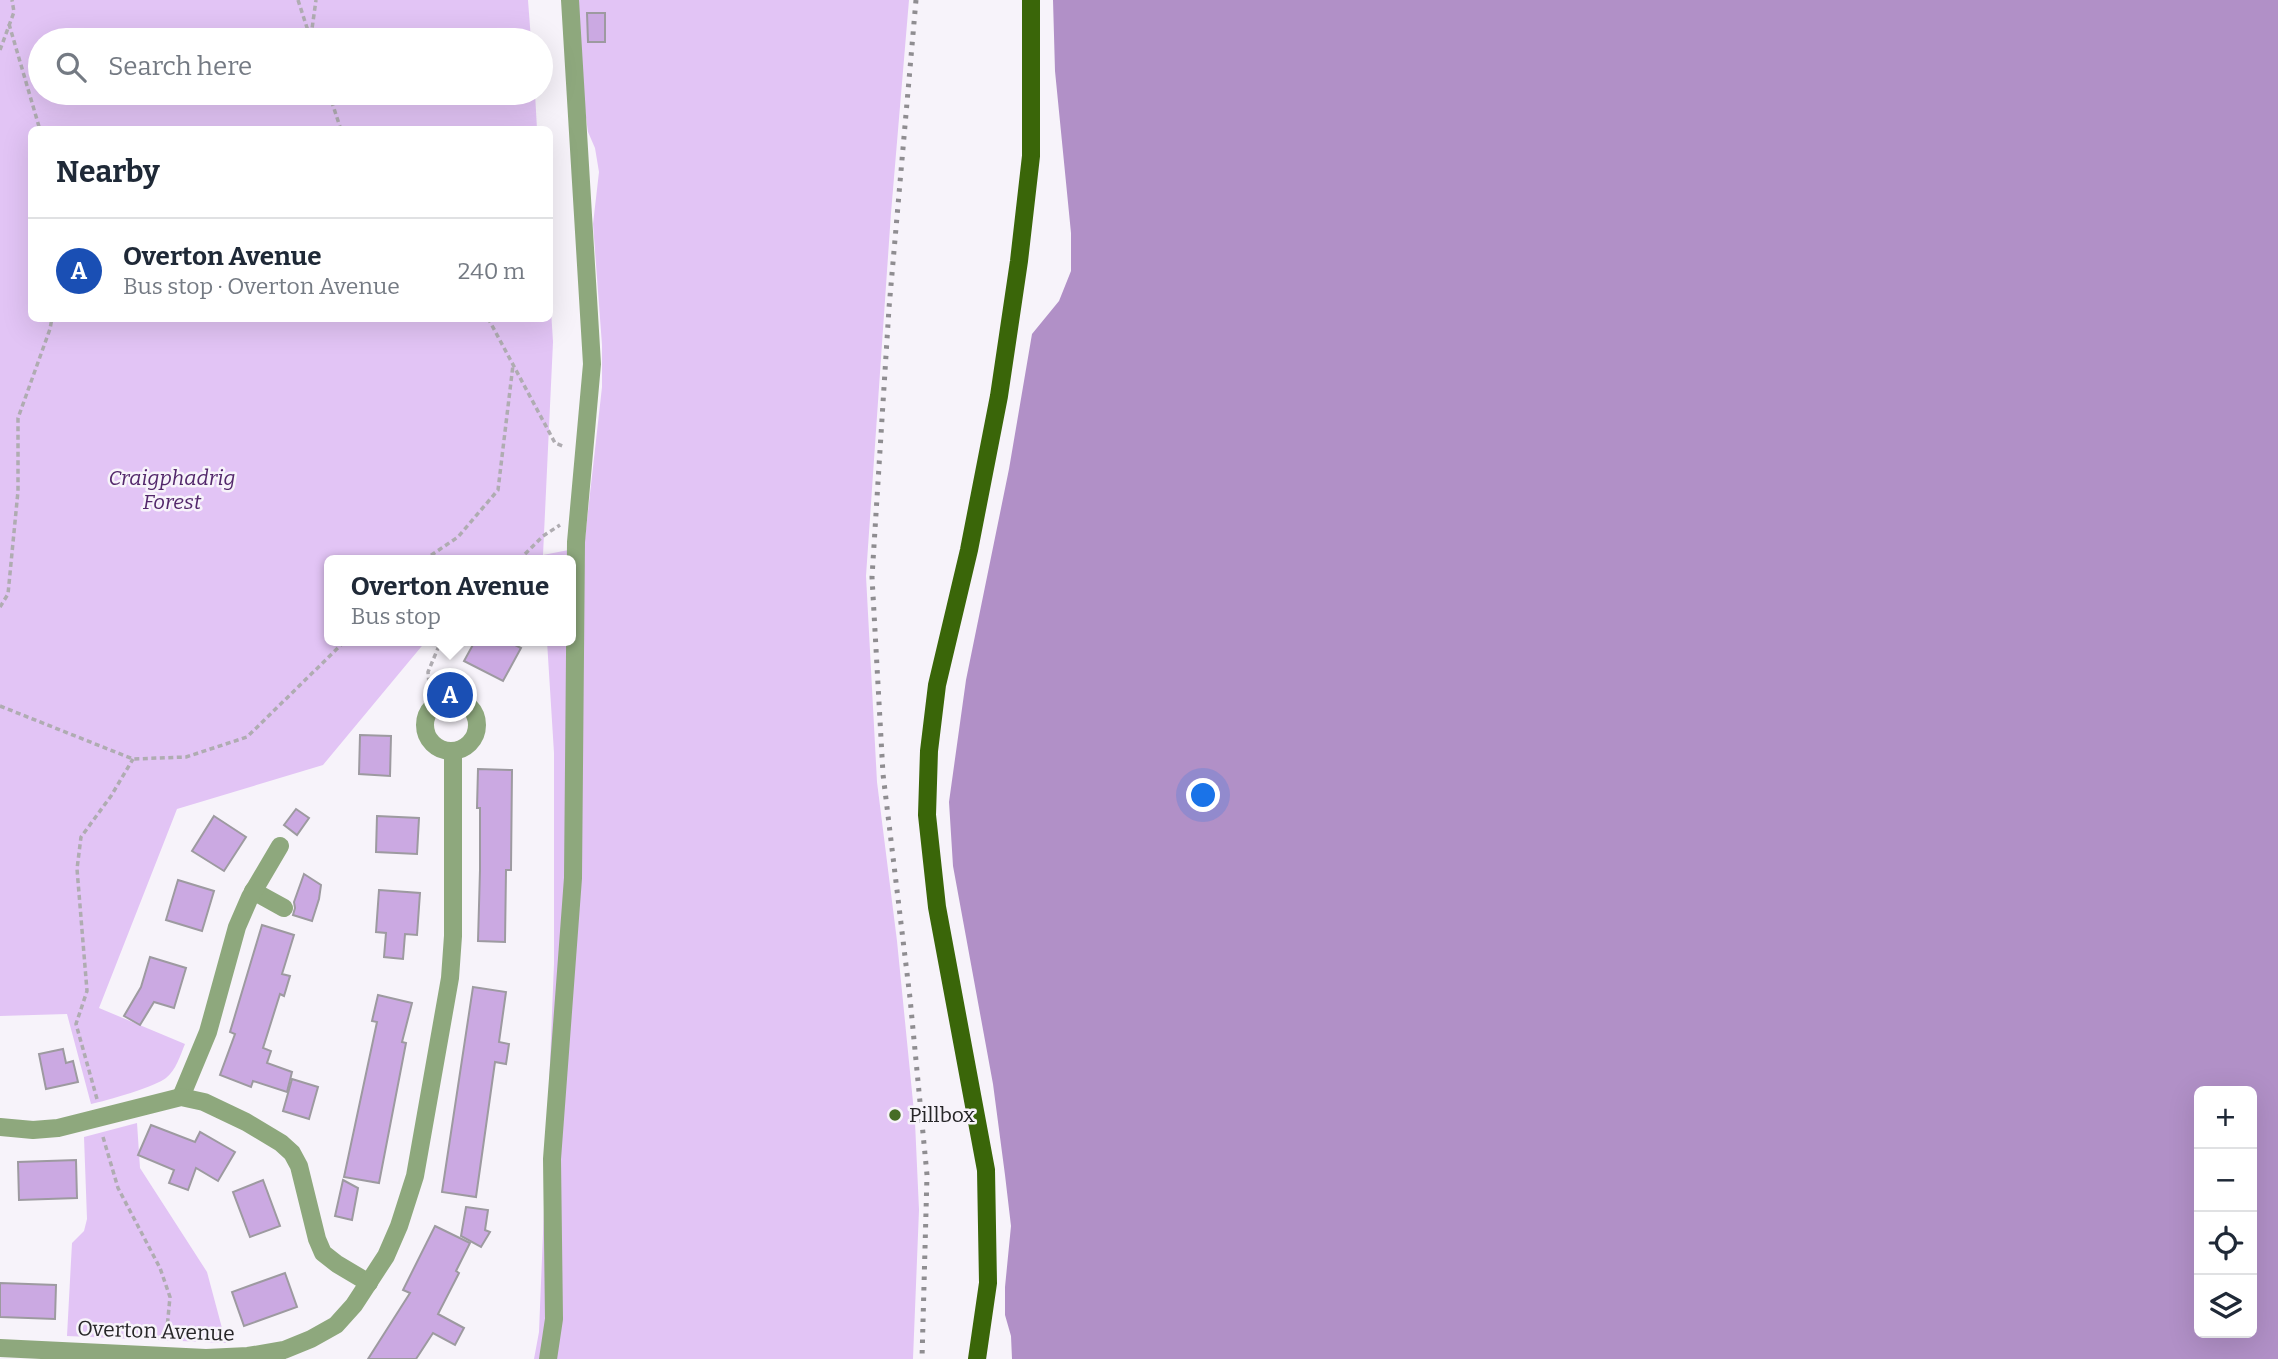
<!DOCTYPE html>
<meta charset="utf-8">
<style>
body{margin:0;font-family:Bitter,serif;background:#f2f2f3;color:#1f2937}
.controls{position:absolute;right:21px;bottom:21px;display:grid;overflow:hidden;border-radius:10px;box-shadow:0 7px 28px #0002}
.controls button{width:63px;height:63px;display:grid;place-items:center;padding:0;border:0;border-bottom:2px solid #e0e1e3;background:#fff;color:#1f2937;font:35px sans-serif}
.you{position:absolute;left:1204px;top:796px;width:24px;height:24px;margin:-18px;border:5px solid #fff;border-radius:50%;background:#1a73e8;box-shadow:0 0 0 10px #1a73e833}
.badge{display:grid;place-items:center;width:46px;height:46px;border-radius:50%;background:#466c26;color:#fff;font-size:23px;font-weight:700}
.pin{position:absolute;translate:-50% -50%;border:4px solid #fff;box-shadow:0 2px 7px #0006}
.popup{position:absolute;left:324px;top:555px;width:252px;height:91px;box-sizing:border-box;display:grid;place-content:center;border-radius:10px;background:#fff;filter:drop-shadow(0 2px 5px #0005);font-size:23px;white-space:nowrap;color:#747a83}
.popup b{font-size:26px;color:#1f2937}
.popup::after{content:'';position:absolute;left:50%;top:100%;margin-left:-14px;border:14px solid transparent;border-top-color:#fff}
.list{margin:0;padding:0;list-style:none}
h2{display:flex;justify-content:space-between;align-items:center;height:91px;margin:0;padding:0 28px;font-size:30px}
h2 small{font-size:23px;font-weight:400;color:#747a83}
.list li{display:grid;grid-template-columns:46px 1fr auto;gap:21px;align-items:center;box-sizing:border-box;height:105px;padding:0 28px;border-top:2px solid #e0e1e3}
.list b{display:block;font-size:26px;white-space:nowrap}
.list p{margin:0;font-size:23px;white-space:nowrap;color:#747a83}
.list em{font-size:23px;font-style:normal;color:#747a83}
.icon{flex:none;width:38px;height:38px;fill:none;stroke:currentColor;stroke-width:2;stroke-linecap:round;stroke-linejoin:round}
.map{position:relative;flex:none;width:2278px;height:1359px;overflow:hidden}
.search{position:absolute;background:#fff;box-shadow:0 7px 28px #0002;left:28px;top:28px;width:525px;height:77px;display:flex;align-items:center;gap:18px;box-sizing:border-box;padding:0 24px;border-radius:38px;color:#747a83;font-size:26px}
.panel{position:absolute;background:#fff;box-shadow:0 7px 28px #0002;left:28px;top:126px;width:525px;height:196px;border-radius:10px}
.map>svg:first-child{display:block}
</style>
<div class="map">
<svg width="2278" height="1359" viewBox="0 0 2278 1359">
<rect width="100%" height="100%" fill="#f7f3fa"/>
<g fill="#e2c4f5">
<path d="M 0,0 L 528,0 L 531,40 L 40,40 L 40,93 L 535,93 L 537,129 L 32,130 L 32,318 L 550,318 L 550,294 L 553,342 L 543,555 L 584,547 L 602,387 L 602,345 L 593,224 L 599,172 L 595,148 L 588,132 L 583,95 L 577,0 L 909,0 L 891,213 L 866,576 L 877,782 L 897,941 L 915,1122 L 919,1210 L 913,1359 L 534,1359 L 539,1332 L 554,964 L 554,753 L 547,641 L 571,641 L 571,560 L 542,560 L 542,555 L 534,560 L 329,560 L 329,641 L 426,641 L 323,765 L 177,809 L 99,1008 L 185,1044 C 180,1056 176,1070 166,1078 C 157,1086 106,1101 91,1104 L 67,1014 L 0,1016 Z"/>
<path d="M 137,1123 L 140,1168 L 207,1272 L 226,1343 L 67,1336 L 72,1243 L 84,1231 L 87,1219 L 84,1137 Z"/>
</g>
<path fill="#b190c7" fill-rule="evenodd" d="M 1053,0 L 2278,0 L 2278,1359 L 1012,1359 L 1011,1336 L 1005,1315 L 1005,1287 L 1011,1226 L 1005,1175 L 993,1084 L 953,866 L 949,802 L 966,680 L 1009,469 L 1032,334 L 1059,301 L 1071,271 L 1071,233 L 1055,71 ZM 2199,1091 L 2252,1091 L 2252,1333 L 2199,1333 Z"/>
<g fill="#cba9e2" stroke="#9d9aa0" stroke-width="2">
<path d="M 587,13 L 605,13 L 605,42 L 588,42 Z"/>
<path d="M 475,641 L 507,641 L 521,648 L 503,681 L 464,661 Z"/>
<path d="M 360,735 L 391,736 L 390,776 L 359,774 Z"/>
<path d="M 478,769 L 512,770 L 511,870 L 506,870 L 505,942 L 478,941 L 480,870 L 480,808 L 477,808 Z"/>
<path d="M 296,809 L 309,818 L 297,835 L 284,825 Z"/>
<path d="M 214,816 L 246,837 L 224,871 L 192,851 Z"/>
<path d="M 377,816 L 419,818 L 417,854 L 376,852 Z"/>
<path d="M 304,874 L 321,885 L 319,899 L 312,921 L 293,915 L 295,908 L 294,902 Z"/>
<path d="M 178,880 L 214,891 L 202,931 L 166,920 Z"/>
<path d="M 379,890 L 420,893 L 417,935 L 405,934 L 403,959 L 384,957 L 386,933 L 376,932 Z"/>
<path d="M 262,925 L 294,935 L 282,974 L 290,976 L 284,996 L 280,994 L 263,1048 L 271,1051 L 267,1063 L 292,1072 L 287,1092 L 253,1081 L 251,1087 L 220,1075 L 235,1034 L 230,1032 Z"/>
<path d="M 150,957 L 186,968 L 174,1008 L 154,1002 L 140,1025 L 124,1016 L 141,987 Z"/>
<path d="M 473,987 L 506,992 L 499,1042 L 509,1044 L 506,1064 L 495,1062 L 476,1197 L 442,1192 Z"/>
<path d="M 378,995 L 412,1003 L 402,1042 L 406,1043 L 379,1183 L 344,1177 L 377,1022 L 372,1021 Z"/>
<path d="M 63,1049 L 66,1063 L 73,1061 L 78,1082 L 46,1089 L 39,1054 Z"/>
<path d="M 292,1079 L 318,1087 L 309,1119 L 283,1111 Z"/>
<path d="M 151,1125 L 195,1142 L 200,1132 L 235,1152 L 218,1181 L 196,1168 L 188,1190 L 169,1183 L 174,1170 L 138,1155 Z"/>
<path d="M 76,1160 L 77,1198 L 19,1200 L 18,1162 Z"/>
<path d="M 263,1180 L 280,1226 L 250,1237 L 233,1192 Z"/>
<path d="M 343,1180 L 358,1188 L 352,1220 L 335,1216 Z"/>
<path d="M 466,1207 L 488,1210 L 485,1230 L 490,1232 L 481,1247 L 461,1236 Z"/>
<path d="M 435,1226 L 470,1243 L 456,1271 L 459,1273 L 438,1314 L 464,1328 L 455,1345 L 433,1333 L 416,1359 L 368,1359 L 410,1293 L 403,1290 Z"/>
<path d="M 285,1273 L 297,1307 L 244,1326 L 232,1292 Z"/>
<path d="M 0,1283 L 56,1285 L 55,1319 L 0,1317 Z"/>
</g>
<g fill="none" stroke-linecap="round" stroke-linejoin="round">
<g stroke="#afacb1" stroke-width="3.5" stroke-dasharray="5 3.5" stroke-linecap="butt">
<path d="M 298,0 L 311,40"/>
<path d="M 9,24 L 40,130"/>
<path d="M 311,36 L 316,0"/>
<path d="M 0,50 L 14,12 L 12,0"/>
<path d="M 329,93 L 341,130"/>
<path d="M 488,318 L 555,443 L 565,447"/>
<path d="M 424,560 L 458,537 L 498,490 L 513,365"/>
<path d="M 519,560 L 543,536 L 560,525"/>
<path d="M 0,607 L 8,594 L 18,491 L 18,418 L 50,329 L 52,318"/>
<path d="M 0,706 L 133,759 L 186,757 L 247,737 L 345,641"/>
<path d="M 431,708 L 428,672 L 441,641"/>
<path d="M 97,1099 L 76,1024 L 87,991 L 77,869 L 81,837 L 111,796 L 133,759"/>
<path d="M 103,1137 L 118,1188 L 160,1268 L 170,1297 L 166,1339"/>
</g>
<g stroke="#8ea87d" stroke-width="18">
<circle cx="451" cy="725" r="26"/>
<path d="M 253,891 L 284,908"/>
<path d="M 181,1097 L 208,1032 L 237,927 L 250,897 L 280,846"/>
<path d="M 0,1127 L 33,1130 L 58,1128 L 181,1097 L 204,1102 L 246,1122 L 281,1143 L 292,1153 L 299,1166 L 317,1239 L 323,1253 L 337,1264 L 369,1283"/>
<path d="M 0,1348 L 206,1358 L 248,1356 L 284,1350 L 311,1339 L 336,1325 L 354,1305 L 386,1256 L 399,1226 L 415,1176 L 450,978 L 453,936 L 453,752"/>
<path d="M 548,1359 L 554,1319 L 552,1159 L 573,878 L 576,542 L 592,364 L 570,0"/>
</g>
<path stroke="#3a6609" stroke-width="18" d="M 977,1359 L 988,1283 L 986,1170 L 937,907 L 927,815 L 929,751 L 937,685 L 969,550 L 999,396 L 1019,261 L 1031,156 L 1031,0"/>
<path stroke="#8f8d91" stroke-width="5" stroke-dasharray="3.5 7" stroke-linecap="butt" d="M 916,0 L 889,308 L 872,577 L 883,774 L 910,998 L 927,1175 L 922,1359"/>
</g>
<circle fill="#466c26" stroke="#f7f3fa" stroke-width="2.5" cx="895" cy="1115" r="7"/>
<g text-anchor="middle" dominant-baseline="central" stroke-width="5" stroke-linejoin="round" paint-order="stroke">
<g font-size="21" font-style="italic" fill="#53286b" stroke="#f7f3fa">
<text x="172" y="478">Craigphadrig<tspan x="172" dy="24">Forest</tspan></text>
</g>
<g font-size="21" fill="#272628" stroke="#f7f3fa" text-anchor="start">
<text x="909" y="1115">Pillbox</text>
</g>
<g font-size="21" fill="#272628" stroke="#f7f3fa">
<text transform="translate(156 1331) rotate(2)">Overton Avenue</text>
</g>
</g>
</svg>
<div class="controls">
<button>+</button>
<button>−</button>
<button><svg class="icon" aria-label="locate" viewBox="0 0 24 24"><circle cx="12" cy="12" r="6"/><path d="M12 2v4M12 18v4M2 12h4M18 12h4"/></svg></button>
<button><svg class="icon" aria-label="layers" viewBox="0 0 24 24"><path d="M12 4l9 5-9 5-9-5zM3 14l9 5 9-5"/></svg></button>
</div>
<div class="you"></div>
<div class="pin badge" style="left:450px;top:695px;background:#1a4fb4">A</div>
<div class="popup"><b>Overton Avenue</b>Bus stop</div>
<div class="search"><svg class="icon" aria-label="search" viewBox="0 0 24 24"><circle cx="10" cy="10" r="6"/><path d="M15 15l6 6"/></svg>Search here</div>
<section class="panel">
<h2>Nearby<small></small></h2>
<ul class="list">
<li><span class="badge" style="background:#1a4fb4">A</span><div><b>Overton Avenue</b><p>Bus stop · Overton Avenue</p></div><em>240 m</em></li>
</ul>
</section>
</div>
